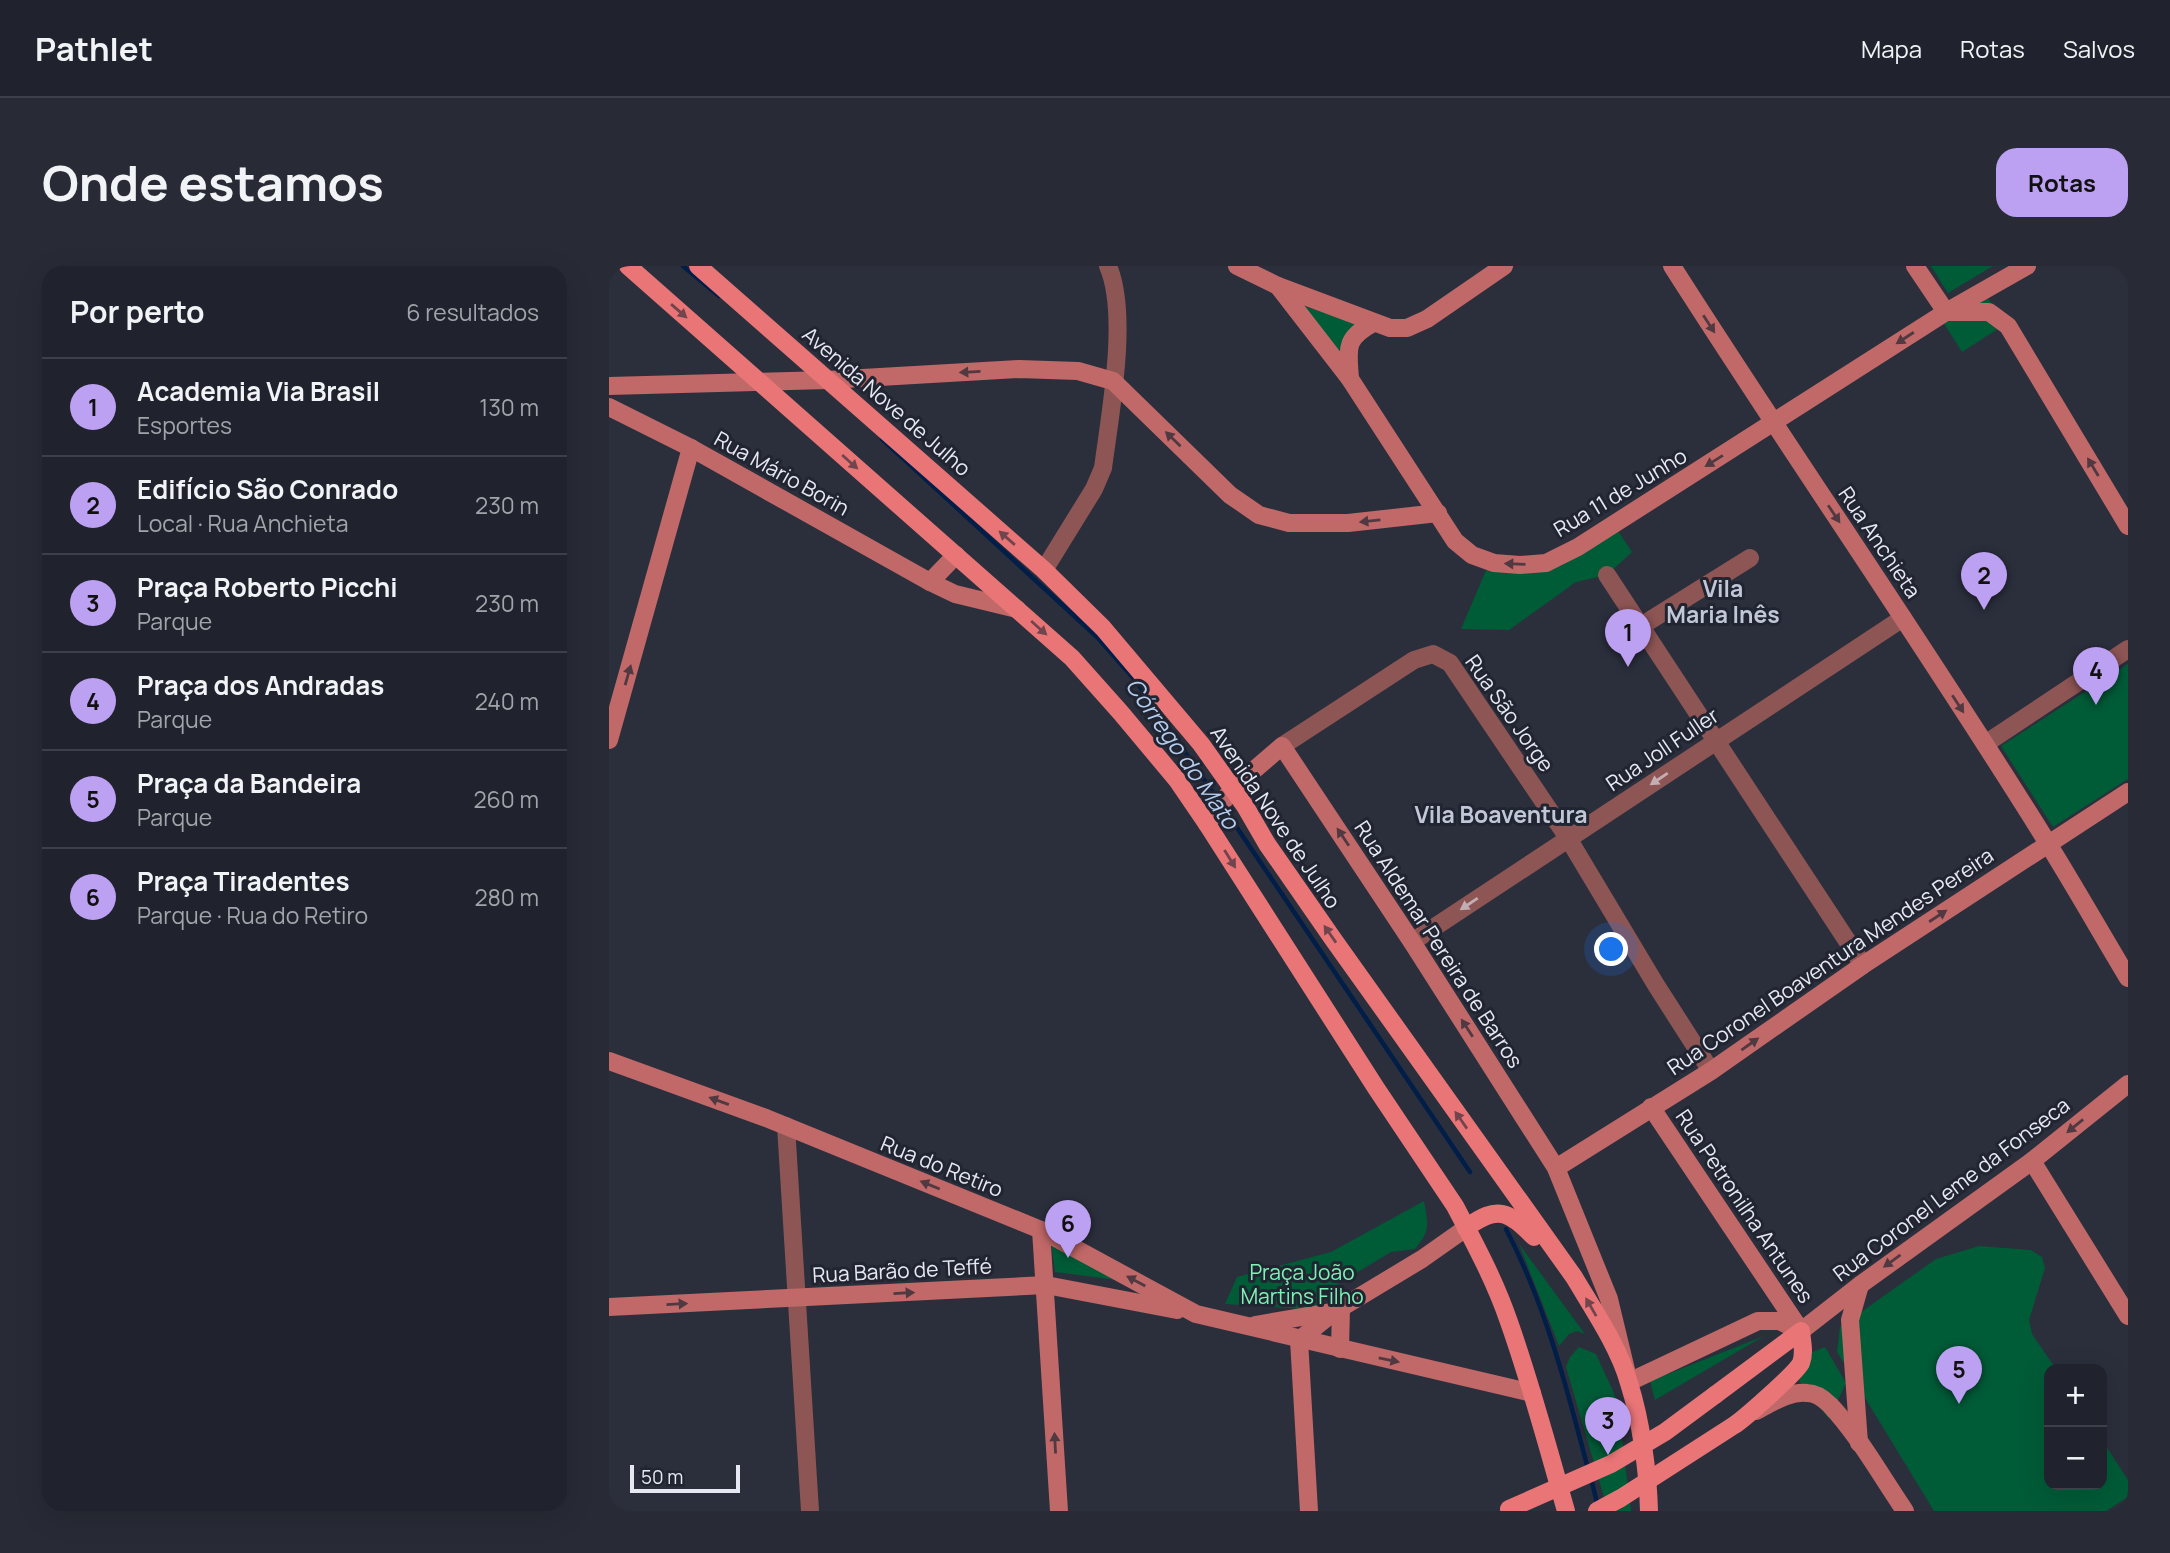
<!DOCTYPE html>
<html lang="pt">
<meta charset="utf-8">
<style>
body{margin:0;font-family:Manrope,sans-serif;background:#282b35;color:#f1f3f6}
.controls{position:absolute;right:21px;bottom:21px;display:grid;overflow:hidden;border-radius:14px;box-shadow:0 7px 28px #0002}
.controls button{width:63px;height:63px;display:grid;place-items:center;padding:0;border:0;border-bottom:2px solid #3d4049;background:#20232d;color:#f1f3f6;font:35px sans-serif}
.scale{position:absolute;left:21px;bottom:18px;width:110px;box-sizing:border-box;padding-left:7px;border:4px solid #e6e9f2;border-top:0;font-size:19px;line-height:24px;white-space:nowrap;color:#e6e9f2;-webkit-text-stroke:5px #212532;paint-order:stroke}
.you{position:absolute;left:1003px;top:684px;width:24px;height:24px;margin:-18px;border:5px solid #fff;border-radius:50%;background:#1a73e8;box-shadow:0 0 0 10px #1a73e833}
.badge{display:grid;place-items:center;width:46px;height:46px;border-radius:50%;background:#bca0f2;color:#111;font-size:23px;font-weight:700}
.pin{position:absolute;translate:-50% -58px;filter:drop-shadow(0 2px 4px #0008)}
.pin::after{content:'';position:absolute;top:37px;width:24px;height:21px;background:inherit;clip-path:polygon(0 0,100% 0,50% 100%)}
.list{margin:0;padding:0;list-style:none}
h2{display:flex;justify-content:space-between;align-items:center;height:91px;margin:0;padding:0 28px;font-size:30px}
h2 small{font-size:23px;font-weight:400;color:#a2a4aa}
.list li{display:grid;grid-template-columns:46px 1fr auto;gap:21px;align-items:center;box-sizing:border-box;height:98px;padding:0 28px;border-top:2px solid #3d4049}
.list b{display:block;font-size:26px;white-space:nowrap}
.list p{margin:0;font-size:23px;white-space:nowrap;color:#a2a4aa}
.list em{font-size:23px;font-style:normal;color:#a2a4aa}
.map{position:relative;flex:none;width:1519px;height:1245px;overflow:hidden;border-radius:21px}
header{display:flex;align-items:center;gap:42px;box-sizing:border-box;height:98px;padding:0 35px;background:#20232d;border-bottom:2px solid #3d4049}
header strong{font-size:33px}
nav{display:flex;gap:38px;margin-inline-start:auto;font-size:24px}
.intro{display:flex;align-items:center;justify-content:space-between;box-sizing:border-box;height:168px;padding:0 42px}
h1{margin:0;font-size:49px}
.button{padding:18px 32px;border-radius:21px;background:#bca0f2;color:#111;font-size:24px;font-weight:700}
main{display:flex;gap:42px;padding:0 42px}
aside{flex:1;background:#20232d;border-radius:21px;box-shadow:0 7px 28px #0002}
.map>svg:first-child{display:block}
</style>
<header>
<strong>Pathlet</strong>
<nav><a>Mapa</a><a>Rotas</a><a>Salvos</a></nav>
</header>
<div class="intro"><h1>Onde estamos</h1><a class="button">Rotas</a></div>
<main>
<aside>
<h2>Por perto<small>6 resultados</small></h2>
<ul class="list">
<li><span class="badge">1</span><div><b>Academia Via Brasil</b><p>Esportes</p></div><em>130 m</em></li>
<li><span class="badge">2</span><div><b>Edifício São Conrado</b><p>Local · Rua Anchieta</p></div><em>230 m</em></li>
<li><span class="badge">3</span><div><b>Praça Roberto Picchi</b><p>Parque</p></div><em>230 m</em></li>
<li><span class="badge">4</span><div><b>Praça dos Andradas</b><p>Parque</p></div><em>240 m</em></li>
<li><span class="badge">5</span><div><b>Praça da Bandeira</b><p>Parque</p></div><em>260 m</em></li>
<li><span class="badge">6</span><div><b>Praça Tiradentes</b><p>Parque · Rua do Retiro</p></div><em>280 m</em></li>
</ul>
</aside>
<div class="map">
<svg width="1519" height="1245" viewBox="0 0 1519 1245">
<rect width="100%" height="100%" fill="#2b2f3c"/>
<g fill="#005b37">
<path d="M 1322,0 L 1384,0 L 1339,27 Z"/>
<path d="M 1379,32 L 1395,59 L 1353,86 L 1334,56 Z"/>
<path d="M 691,39 L 751,58 L 734,96 Z"/>
<path d="M 1007,262 L 1023,286 L 998,309 L 967,316 L 900,364 L 852,363 L 878,302 L 952,300 Z"/>
<path d="M 1519,398 L 1519,513 L 1444,561 L 1392,480 Z"/>
<path d="M 815,935 C 819,959 822,964 806,983 L 782,986 L 719,1024 L 706,1041 L 696,1043 L 616,1038 L 628,1011 L 722,986 Z"/>
<path d="M 442,977 L 508,1014 L 446,1006 Z"/>
<path d="M 910,978 L 976,1068 L 968,1065 L 960,1068 L 950,1080 Z"/>
<path d="M 1370,980 L 1422,984 L 1433,991 L 1436,1002 L 1420,1054 L 1423,1068 L 1447,1103 L 1440,1103 L 1440,1219 L 1493,1219 L 1493,1174 L 1519,1214 L 1519,1231 L 1497,1245 L 1325,1245 L 1228,1086 L 1231,1061 L 1327,993 Z"/>
<path d="M 1155,1070 L 1046,1134 L 1041,1115 Z"/>
<path d="M 970,1081 L 987,1088 L 1008,1134 L 1022,1245 L 999,1245 L 957,1101 L 961,1091 Z"/>
<path d="M 1216,1081 L 1237,1117 L 1220,1153 L 1190,1115 L 1201,1087 Z"/>
</g>
<g fill="none" stroke-linecap="round" stroke-linejoin="round">
<g stroke="#011e48" stroke-width="4.5">
<path d="M 74,0 L 110,30"/>
<path d="M 273,173 L 488,371 L 527,415 L 609,534"/>
<path d="M 614,541 L 861,906"/>
<path d="M 897,963 C 936,1038 958,1122 979,1203"/>
<path d="M 982,1212 L 989,1241"/>
</g>
<g stroke="#8d5554" stroke-width="18">
<path d="M 435,304 L 485,223 L 494,202 C 501,148 520,49 499,0"/>
<path d="M 998,309 L 1254,699"/>
<path d="M 1032,360 L 1141,292"/>
<path d="M 1376,478 L 1519,383"/>
<path d="M 673,480 L 805,394 L 824,388 L 841,397 L 959,572 L 1047,719 L 1102,805"/>
<path d="M 803,676 L 1294,352"/>
<path d="M 177,860 L 201,1245"/>
</g>
<g stroke="#c16868" stroke-width="18">
<path d="M 628,0 L 669,20 L 781,62 L 798,62 L 818,53 L 895,0"/>
<path d="M 1063,0 C 1186,193 1317,381 1438,576 C 1466,621 1492,667 1519,712"/>
<path d="M 1306,0 L 1337,46 L 1380,46 L 1399,60 L 1519,260"/>
<path d="M 669,20 L 741,113 L 846,275 L 863,289 L 885,297 L 911,299 L 937,297 L 969,281 L 1337,46 L 1418,0"/>
<path d="M 741,113 C 739,82 735,73 764,57"/>
<path d="M 0,120 L 219,114 L 410,103 L 469,105 L 504,115 L 621,229 L 650,249 L 680,257 L 739,257 L 829,247"/>
<path d="M 0,141 L 82,182 L 321,316 L 346,328 L 408,343"/>
<path d="M 321,316 L 347,289"/>
<path d="M 0,474 L 82,182"/>
<path d="M 598,558 L 623,523 L 673,480 L 803,676 L 947,902 L 1000,1033 L 1020,1116 L 1149,1055 L 1170,1055 L 1192,1065"/>
<path d="M 0,795 L 157,852 L 432,964 L 587,1048 L 923,1127"/>
<path d="M 1042,841 L 1192,1065"/>
<path d="M 1423,895 L 1519,1050"/>
<path d="M 947,902 L 1102,805 L 1254,699 L 1519,526"/>
<path d="M 432,964 L 450,1245"/>
<path d="M 0,1041 L 437,1019 L 568,1044"/>
<path d="M 646,1059 L 722,1046"/>
<path d="M 1192,1065 L 1251,1019 L 1423,895 L 1519,818"/>
<path d="M 731,1083 L 732,1042"/>
<path d="M 1147,1145 C 1163,1137 1180,1125 1198,1127 C 1206,1127 1215,1133 1221,1139 C 1250,1170 1272,1210 1296,1245"/>
<path d="M 1250,1177 L 1241,1054 L 1251,1019"/>
<path d="M 700,1245 L 690,1074 L 725,1046 L 813,993 L 857,962"/>
</g>
<g stroke="#e97577" stroke-width="18">
<path d="M 19,0 L 463,392 L 512,447 L 568,514 L 598,558 L 767,822 L 846,940 C 866,978 886,1015 900,1056 C 922,1118 939,1182 957,1245"/>
<path d="M 89,0 L 435,304 L 494,362 L 592,478 L 636,540 L 658,578 L 724,673 L 965,1011 C 984,1043 1010,1081 1020,1117 C 1032,1155 1039,1205 1040,1245"/>
<path d="M 857,962 C 889,938 900,946 925,971"/>
<path d="M 1106,1129 L 1192,1065 C 1193,1076 1196,1087 1192,1097 C 1187,1107 1138,1150 1127,1158"/>
</g>
<g stroke="#e97577" stroke-width="18">
<path d="M 900,1243 L 1002,1198 L 1056,1166 L 1106,1129"/>
<path d="M 988,1245 L 1012,1232 L 1127,1158"/>
</g>
</g>
<defs><path id="oneway-solid" d="M-6-.8H1V-3.2L6.5 0L1 3.2V.8H-6Z" transform="scale(1.75)"/></defs>
<g fill="#71454e">
<use href="#oneway-solid" transform="translate(70 45) rotate(41)"/>
<use href="#oneway-solid" transform="translate(241 196) rotate(42)"/>
<use href="#oneway-solid" transform="translate(398 272) rotate(-139)"/>
<use href="#oneway-solid" transform="translate(430 362) rotate(42)"/>
<use href="#oneway-solid" transform="translate(621 593) rotate(58)"/>
<use href="#oneway-solid" transform="translate(721 668) rotate(-125)"/>
<use href="#oneway-solid" transform="translate(852 854) rotate(-125)"/>
<use href="#oneway-solid" transform="translate(982 1041) rotate(-120)"/>
</g>
<g fill="#513942">
<use href="#oneway-solid" transform="translate(1100 58) rotate(57)"/>
<use href="#oneway-solid" transform="translate(1296 72) rotate(147)"/>
<use href="#oneway-solid" transform="translate(361 106) rotate(177)"/>
<use href="#oneway-solid" transform="translate(564 173) rotate(-136)"/>
<use href="#oneway-solid" transform="translate(1105 195) rotate(148)"/>
<use href="#oneway-solid" transform="translate(1484 201) rotate(-121)"/>
<use href="#oneway-solid" transform="translate(1225 248) rotate(56)"/>
<use href="#oneway-solid" transform="translate(761 255) rotate(174)"/>
<use href="#oneway-solid" transform="translate(906 298) rotate(-178)"/>
<use href="#oneway-solid" transform="translate(19 409) rotate(-74)"/>
<use href="#oneway-solid" transform="translate(1349 438) rotate(57)"/>
<use href="#oneway-solid" transform="translate(734 571) rotate(-124)"/>
<use href="#oneway-solid" transform="translate(1329 650) rotate(-33)"/>
<use href="#oneway-solid" transform="translate(858 762) rotate(-123)"/>
<use href="#oneway-solid" transform="translate(1141 778) rotate(-35)"/>
<use href="#oneway-solid" transform="translate(110 835) rotate(-160)"/>
<use href="#oneway-solid" transform="translate(1466 860) rotate(141)"/>
<use href="#oneway-solid" transform="translate(321 919) rotate(-158)"/>
<use href="#oneway-solid" transform="translate(1283 995) rotate(144)"/>
<use href="#oneway-solid" transform="translate(527 1015) rotate(-152)"/>
<use href="#oneway-solid" transform="translate(295 1027) rotate(-3)"/>
<use href="#oneway-solid" transform="translate(68 1038) rotate(-3)"/>
<use href="#oneway-solid" transform="translate(780 1094) rotate(12)"/>
<use href="#oneway-solid" transform="translate(446 1177) rotate(-93)"/>
</g>
<g fill="#c2aeb3">
<use href="#oneway-solid" transform="translate(1050 513) rotate(146)"/>
<use href="#oneway-solid" transform="translate(860 638) rotate(146)"/>
</g>
<g text-anchor="middle" dominant-baseline="central" stroke-width="6" stroke-linejoin="round" paint-order="stroke">
<g font-size="21" fill="#e6e9f2" stroke="#212532">
<text transform="translate(278 135) rotate(41)">Avenida Nove de Julho</text>
<text transform="translate(173 207) rotate(29)">Rua Mário Borin</text>
<text transform="translate(1011 226) rotate(-31)">Rua 11 de Junho</text>
<text transform="translate(1271 276) rotate(56)">Rua Anchieta</text>
<text transform="translate(901 447) rotate(55)">Rua São Jorge</text>
<text transform="translate(1053 483) rotate(-34)">Rua Joll Fuller</text>
<text transform="translate(667 551) rotate(56)">Avenida Nove de Julho</text>
<text transform="translate(830 678) rotate(57)">Rua Aldemar Pereira de Barros</text>
<text transform="translate(1221 695) rotate(-34)">Rua Coronel Boaventura Mendes Pereira</text>
<text transform="translate(333 900) rotate(22)">Rua do Retiro</text>
<text transform="translate(1342 923) rotate(-37)">Rua Coronel Leme da Fonseca</text>
<text transform="translate(1136 940) rotate(56)">Rua Petronilha Antunes</text>
<text transform="translate(293 1004) rotate(-3)">Rua Barão de Teffé</text>
</g>
<g font-size="21" fill="#7ef2b4" stroke="#212532">
<text x="693" y="1006">Praça João<tspan x="693" dy="24">Martins Filho</tspan></text>
</g>
<g font-size="23" font-weight="bold" fill="#c1c7d7" stroke="#212532">
<text x="1114" y="322">Vila<tspan x="1114" dy="26">Maria Inês</tspan></text>
<text x="892" y="548">Vila Boaventura</text>
</g>
<g font-size="23" font-style="italic" fill="#b5cdef" stroke="#212532">
<text transform="translate(574 487) rotate(55)">Córrego do Mato</text>
</g>
</g>
</svg>
<div class="controls">
<button>+</button>
<button>−</button>
</div>
<div class="scale">50 m</div>
<div class="you"></div>
<div class="pin badge" style="left:1019px;top:401px">1</div>
<div class="pin badge" style="left:1375px;top:344px">2</div>
<div class="pin badge" style="left:999px;top:1189px">3</div>
<div class="pin badge" style="left:1487px;top:439px">4</div>
<div class="pin badge" style="left:1350px;top:1138px">5</div>
<div class="pin badge" style="left:459px;top:992px">6</div>
</div>
</main>
